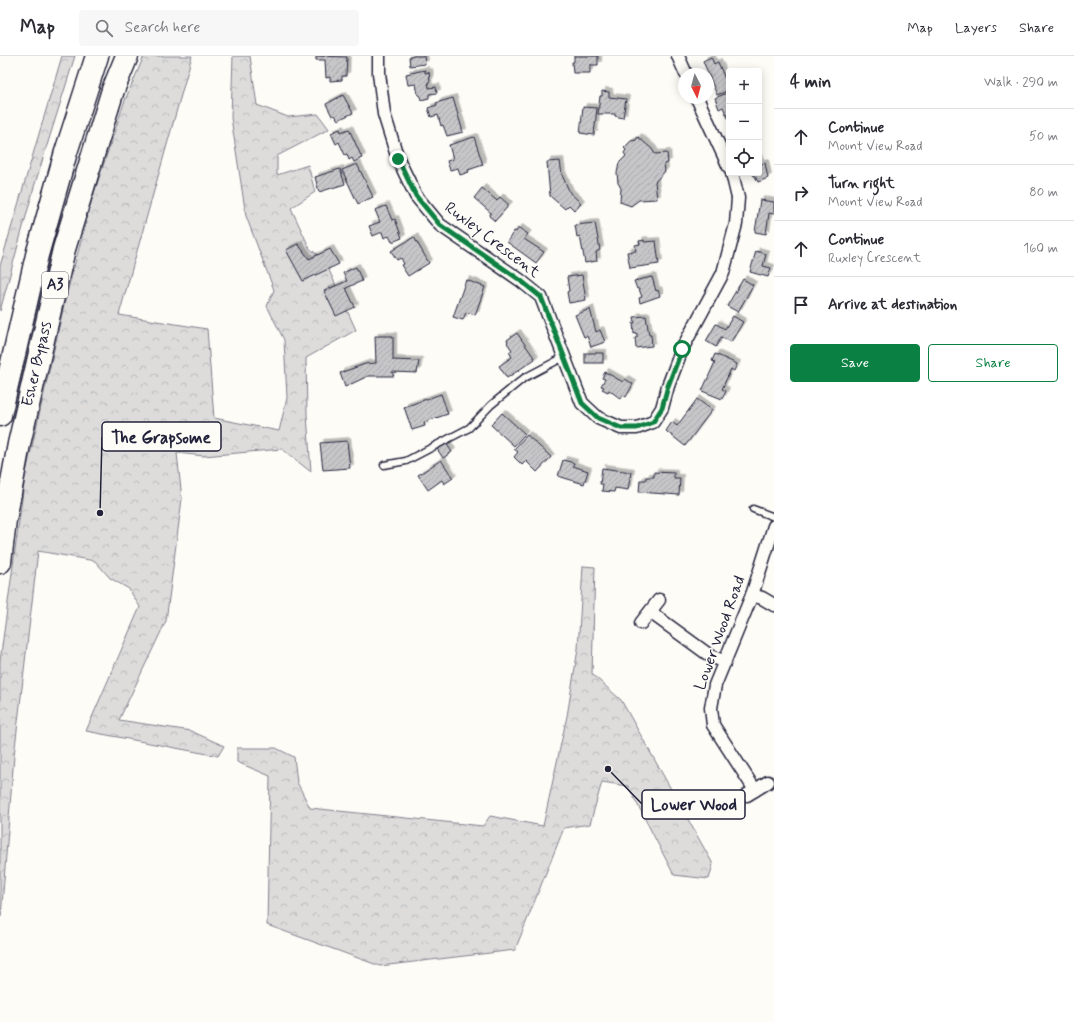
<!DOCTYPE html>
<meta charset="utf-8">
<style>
body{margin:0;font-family:Mynerve,sans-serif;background:#f7f7f7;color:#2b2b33}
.controls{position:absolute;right:12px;top:12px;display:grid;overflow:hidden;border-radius:4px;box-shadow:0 2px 10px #0003}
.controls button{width:36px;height:36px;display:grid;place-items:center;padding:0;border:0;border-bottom:1px solid #e1e1e2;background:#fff;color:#2b2b33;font:20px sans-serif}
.compass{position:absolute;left:678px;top:12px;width:36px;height:36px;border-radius:50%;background:#fff;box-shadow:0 2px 10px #0003;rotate:174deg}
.stop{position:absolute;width:12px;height:12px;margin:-9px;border:3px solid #0b8043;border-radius:50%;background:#fff}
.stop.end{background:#0b8043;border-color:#fff;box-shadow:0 1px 4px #0008}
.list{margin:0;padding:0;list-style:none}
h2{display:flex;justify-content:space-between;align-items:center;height:52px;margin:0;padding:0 16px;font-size:17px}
h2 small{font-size:13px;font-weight:400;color:#7c7c81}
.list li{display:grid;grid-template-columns:26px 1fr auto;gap:12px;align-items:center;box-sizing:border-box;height:56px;padding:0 16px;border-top:1px solid #e1e1e2}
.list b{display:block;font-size:15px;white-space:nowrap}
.list p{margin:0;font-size:13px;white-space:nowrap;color:#7c7c81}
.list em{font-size:13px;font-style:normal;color:#7c7c81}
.actions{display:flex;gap:8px;padding:12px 16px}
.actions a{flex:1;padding:9px 0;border:1px solid #0b8043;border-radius:4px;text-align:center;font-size:14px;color:#0b8043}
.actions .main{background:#0b8043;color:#fff}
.icon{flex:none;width:22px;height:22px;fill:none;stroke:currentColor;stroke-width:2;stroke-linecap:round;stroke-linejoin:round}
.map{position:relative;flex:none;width:774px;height:966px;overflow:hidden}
header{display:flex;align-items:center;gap:24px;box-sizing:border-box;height:56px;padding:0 20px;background:#fff;border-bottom:1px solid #e1e1e2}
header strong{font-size:19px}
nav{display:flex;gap:22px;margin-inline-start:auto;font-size:14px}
.search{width:280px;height:36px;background:#f7f7f7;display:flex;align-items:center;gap:10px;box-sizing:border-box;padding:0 14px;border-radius:4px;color:#7c7c81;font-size:15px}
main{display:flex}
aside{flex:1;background:#fff}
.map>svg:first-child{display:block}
</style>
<header>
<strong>Map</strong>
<div class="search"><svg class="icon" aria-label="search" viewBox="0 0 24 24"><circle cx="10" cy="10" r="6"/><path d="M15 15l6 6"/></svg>Search here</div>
<nav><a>Map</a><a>Layers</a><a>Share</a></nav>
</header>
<main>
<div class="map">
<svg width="774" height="966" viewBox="0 0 774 966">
<defs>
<pattern id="forest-crowns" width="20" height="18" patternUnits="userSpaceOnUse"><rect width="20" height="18" fill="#dddcdb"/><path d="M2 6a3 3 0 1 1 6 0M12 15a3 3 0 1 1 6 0" fill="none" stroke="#bdbcbd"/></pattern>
<pattern id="building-hatch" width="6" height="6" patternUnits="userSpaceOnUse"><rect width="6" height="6" fill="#c6c6c8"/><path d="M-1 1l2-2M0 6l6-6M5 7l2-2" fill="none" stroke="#aaaaad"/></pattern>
<filter id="shadow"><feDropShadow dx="3.5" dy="-3.5" stdDeviation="0" flood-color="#0004"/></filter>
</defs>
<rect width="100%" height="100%" fill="#fdfcf7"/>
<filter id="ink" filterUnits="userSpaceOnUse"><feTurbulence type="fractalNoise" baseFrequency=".025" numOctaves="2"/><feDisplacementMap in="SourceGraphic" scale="8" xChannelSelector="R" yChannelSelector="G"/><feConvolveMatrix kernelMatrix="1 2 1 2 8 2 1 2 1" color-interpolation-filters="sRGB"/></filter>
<g filter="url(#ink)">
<g fill="url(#forest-crowns)" stroke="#807f8b">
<path d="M 62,0 L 75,0 L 34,131 L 0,255 L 0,210 Z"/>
<path d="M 144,0 L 192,0 L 119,259 L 207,273 L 214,362 L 279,375 L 287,342 L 284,284 L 267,250 L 274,234 L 246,160 L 231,62 L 233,0 L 250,0 L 257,49 L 288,61 L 318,58 L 329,73 L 277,100 L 277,119 L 308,109 L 315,136 L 291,152 L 310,193 L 324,203 L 356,274 L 306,302 L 307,358 L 311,416 L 282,393 L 204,400 L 177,397 L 182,443 L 166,565 L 119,664 L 191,675 L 224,690 L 218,700 L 86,675 L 140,551 L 129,533 L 110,522 L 95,505 L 38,495 L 14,700 L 1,861 L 0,860 L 0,605 L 25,421 L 65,245 L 92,143 L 125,44 Z"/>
<path d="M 583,510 L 595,511 L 592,618 L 621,644 L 713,808 L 709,823 L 674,819 L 628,730 L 602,726 L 590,768 L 564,772 L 515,894 L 380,910 L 267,869 L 270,720 L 237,706 L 237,692 L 276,692 L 294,701 L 297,726 L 310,752 L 483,770 L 490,760 L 543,770 L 567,660 L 578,593 Z"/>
</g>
<g fill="url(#building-hatch)" stroke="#22223b" filter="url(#shadow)">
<path d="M 316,0 L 347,1 L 346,20 L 342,20 L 342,24 L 330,25 L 330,21 L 326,22 L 325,4 L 316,4 Z"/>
<path d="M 414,0 L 424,0 L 425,8 L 410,10 L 409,1 Z"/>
<path d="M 574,0 L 598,0 L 598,9 L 590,9 L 590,17 L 573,17 L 572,6 L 574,6 Z"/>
<path d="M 711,1 L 714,8 L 718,6 L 725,23 L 729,21 L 729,34 L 717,39 L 703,5 Z"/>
<path d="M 425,14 L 425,17 L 429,16 L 430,25 L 428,26 L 429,32 L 436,31 L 437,37 L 429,38 L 429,42 L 421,44 L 420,39 L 418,39 L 416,28 L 408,29 L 406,18 Z"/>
<path d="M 602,35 L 609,36 L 609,41 L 626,43 L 623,62 L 615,60 L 615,58 L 598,58 L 600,40 L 602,40 Z"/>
<path d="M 729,36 L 729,64 L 723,51 L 719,53 L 715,42 Z"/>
<path d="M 343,39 L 353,57 L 338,64 L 335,59 L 332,60 L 326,48 Z"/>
<path d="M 453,42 L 463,76 L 447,80 L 443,69 L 441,70 L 438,59 L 431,61 L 428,52 L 437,49 L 436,47 Z"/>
<path d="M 583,51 L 597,52 L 594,79 L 580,77 Z"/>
<path d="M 340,73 L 341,76 L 349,73 L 362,102 L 354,106 L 352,102 L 349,104 L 347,98 L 345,99 L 339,86 L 336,88 L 331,77 Z"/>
<path d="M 474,81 L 483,109 L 468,114 L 469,116 L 460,119 L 458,112 L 450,114 L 447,105 L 453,103 L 449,89 Z"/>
<path d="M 638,81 L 652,93 L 655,98 L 667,97 L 668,107 L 664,108 L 665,115 L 655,126 L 657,143 L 639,144 L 631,150 L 620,146 L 621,132 L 618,127 L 617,117 L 619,107 L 626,100 L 624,97 L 626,94 L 624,92 L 631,85 L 636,84 Z"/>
<path d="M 759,102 L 761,108 L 765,107 L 768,122 L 758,126 L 755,120 L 754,120 L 752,117 L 759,117 Z"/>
<path d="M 560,105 L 562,119 L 570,137 L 581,147 L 575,155 L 569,149 L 565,153 L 550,140 L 547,106 Z"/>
<path d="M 357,108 L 373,141 L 358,148 L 342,114 Z"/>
<path d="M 340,113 L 345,128 L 319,136 L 315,121 Z"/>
<path d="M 482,132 L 497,145 L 500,141 L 509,149 L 495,165 L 489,160 L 491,157 L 474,142 Z"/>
<path d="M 760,144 L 774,146 L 774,158 L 769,157 L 766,178 L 755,176 Z"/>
<path d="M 386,150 L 392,164 L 395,163 L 402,182 L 392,186 L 389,180 L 384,182 L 382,176 L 373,180 L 369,170 L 380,166 L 375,154 Z"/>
<path d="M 595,167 L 600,194 L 596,196 L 597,205 L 585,207 L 580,180 L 577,181 L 575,169 Z"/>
<path d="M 519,172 L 528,178 L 524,183 L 544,196 L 536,207 L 507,186 L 514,175 L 516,176 Z"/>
<path d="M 414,181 L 429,207 L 408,220 L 401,209 L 404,208 L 401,202 L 397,204 L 391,195 Z"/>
<path d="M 644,184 L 644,186 L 656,185 L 659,208 L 630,212 L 627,196 L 636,195 L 635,189 L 640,188 L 639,185 Z"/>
<path d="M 298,188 L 309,203 L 330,193 L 339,208 L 303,225 L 286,194 Z"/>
<path d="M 756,195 L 766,198 L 763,210 L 771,212 L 768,221 L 750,216 Z"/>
<path d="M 356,211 L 362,225 L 346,232 L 355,251 L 336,260 L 324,235 L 347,225 L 343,217 Z"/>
<path d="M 582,219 L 586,244 L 569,247 L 567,236 L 569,235 L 567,221 Z"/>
<path d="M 652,221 L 656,235 L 658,234 L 660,240 L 640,247 L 639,242 L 642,241 L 639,233 L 637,233 L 634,225 Z"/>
<path d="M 743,223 L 753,229 L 738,256 L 727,250 Z"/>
<path d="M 466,224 L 485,231 L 475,259 L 466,256 L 463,264 L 453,261 Z"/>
<path d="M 590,253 L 596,276 L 600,274 L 605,286 L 591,291 L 587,280 L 584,281 L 575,259 Z"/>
<path d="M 646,260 L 649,279 L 651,279 L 652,290 L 636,292 L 635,282 L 637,281 L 637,277 L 634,278 L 633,267 L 635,267 L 634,261 Z"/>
<path d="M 733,260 L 743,266 L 731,286 L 721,281 L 716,291 L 706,285 L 716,268 L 725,273 Z"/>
<path d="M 517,277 L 535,303 L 507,322 L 499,310 L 512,301 L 509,296 L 512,294 L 507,287 L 508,286 L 507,284 Z"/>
<path d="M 375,280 L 393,280 L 393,304 L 419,305 L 417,317 L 392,316 L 394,320 L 368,320 L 345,331 L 340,317 L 365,308 L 376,307 Z"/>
<rect x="585" y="297" width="18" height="10"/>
<path d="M 715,298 L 737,308 L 734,315 L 731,313 L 722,333 L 726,335 L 722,343 L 702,335 L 715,306 L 712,305 Z"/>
<path d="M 605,316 L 623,326 L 625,323 L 633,328 L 626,341 L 623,339 L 621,343 L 609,334 L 608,336 L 602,333 L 604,331 L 601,330 L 605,323 L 602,322 Z"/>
<path d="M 441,338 L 448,358 L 424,366 L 425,370 L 412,374 L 404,351 Z"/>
<path d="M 697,343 L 712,354 L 685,390 L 666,375 L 672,366 L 677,370 Z"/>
<path d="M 502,357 L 525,378 L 514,390 L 491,369 Z"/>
<path d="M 527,379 L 551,401 L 537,416 L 526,405 L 522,409 L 514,401 L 518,396 L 514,393 Z"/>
<path d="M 347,385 L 350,412 L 323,414 L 320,387 Z"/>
<path d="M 446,387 L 452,396 L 443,402 L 437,393 Z"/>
<path d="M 441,404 L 453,422 L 444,428 L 442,424 L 428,434 L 418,419 Z"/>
<path d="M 563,404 L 574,407 L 573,410 L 588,415 L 584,428 L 558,420 Z"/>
<path d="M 602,412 L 631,416 L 628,434 L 615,432 L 614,436 L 602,435 L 603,428 L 600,428 Z"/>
<path d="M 654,416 L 674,417 L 674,422 L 680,422 L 679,439 L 639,436 L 640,424 L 646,424 L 646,421 L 654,421 Z"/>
</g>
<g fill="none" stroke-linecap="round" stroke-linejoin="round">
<g stroke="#22223b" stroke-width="9">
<g id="lane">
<path d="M 384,409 L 406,405 L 469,372 L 491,349 L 524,322 L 564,301"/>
<path d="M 753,453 L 774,461"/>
</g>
</g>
<g stroke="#22223b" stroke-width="15">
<g id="street">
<path d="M 379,0 L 379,17 L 384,58 L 398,103 L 416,140 L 440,169 L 520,224 L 541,241 L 582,347 L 598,362 L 621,372 L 637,372 L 653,366 L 662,352 L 668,330 L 682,293 L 723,217 L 736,168 L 738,142 L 732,117"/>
<path d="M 678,0 L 686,18"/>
<path d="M 697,42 L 729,111"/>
<path d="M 752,539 L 762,542 L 774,549"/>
<path d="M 650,556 L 709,599 L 725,606"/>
<path d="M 641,567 L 659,544"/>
<path d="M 755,734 L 713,669 L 711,652 L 715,629 L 752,539 L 774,470"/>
<path d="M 747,739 L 768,726"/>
</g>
</g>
<g stroke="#22223b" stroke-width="25">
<g id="highway">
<path d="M 0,359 L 37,199 L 66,96 L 97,0"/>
<path d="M 0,506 L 5,464 L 19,388 L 64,193 L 113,34 L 127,0"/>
</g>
</g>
<use href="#lane" stroke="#fdfcf7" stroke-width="6"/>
<use href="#street" stroke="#fdfcf7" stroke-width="12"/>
<use href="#highway" stroke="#fdfcf7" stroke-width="22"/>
</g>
</g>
<g fill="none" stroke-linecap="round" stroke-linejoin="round" filter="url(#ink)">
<path stroke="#0b8043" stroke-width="5" d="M 398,103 L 416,140 L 440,169 L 520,224 L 541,241 L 582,347 L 598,362 L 621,372 L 637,372 L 653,366 L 662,352 L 668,330 L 682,293"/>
</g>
<g text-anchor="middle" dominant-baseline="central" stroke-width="3" stroke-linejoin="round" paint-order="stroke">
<rect fill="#fdfcf7" stroke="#646373" stroke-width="1" x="42" y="216" width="26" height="26" rx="3"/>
<g font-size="15" font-weight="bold" fill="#22223b">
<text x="55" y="229">A3</text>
</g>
<g font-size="16" fill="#22223b" stroke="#fdfcf7">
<text transform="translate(492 184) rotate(37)">Ruxley Crescent</text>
<text transform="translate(37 308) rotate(-77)">Esher Bypass</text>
<text transform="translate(720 577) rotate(-70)">Lower Wood Road</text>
</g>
</g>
<path fill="none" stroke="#22223b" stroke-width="1.5" d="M100 457L102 381M608 713L642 748"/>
<g fill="#22223b" stroke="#fdfcf7" stroke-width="1.5">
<circle cx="100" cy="457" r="4"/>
<circle cx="608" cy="713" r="4"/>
</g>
<g fill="#fdfcf7" stroke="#22223b" stroke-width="1.5">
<rect x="102" y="366" width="119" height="29" rx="4"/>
<rect x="642" y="734" width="103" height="29" rx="4"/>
</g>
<g font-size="17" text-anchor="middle" font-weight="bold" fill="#22223b">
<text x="161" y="387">The Grapsome</text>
<text x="694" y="754">Lower Wood</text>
</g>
</svg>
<div class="controls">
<button>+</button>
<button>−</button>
<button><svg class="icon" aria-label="locate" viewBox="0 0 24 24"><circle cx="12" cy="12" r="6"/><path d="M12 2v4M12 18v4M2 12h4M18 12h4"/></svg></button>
</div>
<svg class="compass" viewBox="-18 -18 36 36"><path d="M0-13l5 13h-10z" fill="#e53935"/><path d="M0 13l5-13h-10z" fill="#7c7c81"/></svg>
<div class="stop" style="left:682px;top:293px"></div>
<div class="stop end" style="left:398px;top:103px"></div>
</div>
<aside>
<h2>4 min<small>Walk · 290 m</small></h2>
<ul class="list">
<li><svg class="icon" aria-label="ahead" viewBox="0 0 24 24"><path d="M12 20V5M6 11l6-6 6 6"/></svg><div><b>Continue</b><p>Mount View Road</p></div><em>50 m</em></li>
<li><svg class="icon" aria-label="right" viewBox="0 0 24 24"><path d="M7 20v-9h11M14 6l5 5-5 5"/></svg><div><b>Turn right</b><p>Mount View Road</p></div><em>80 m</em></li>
<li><svg class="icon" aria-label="ahead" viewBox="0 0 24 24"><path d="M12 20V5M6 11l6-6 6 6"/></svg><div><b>Continue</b><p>Ruxley Crescent</p></div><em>160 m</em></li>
<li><svg class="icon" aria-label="arrive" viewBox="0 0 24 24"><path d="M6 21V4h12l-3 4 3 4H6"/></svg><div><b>Arrive at destination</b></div></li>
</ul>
<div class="actions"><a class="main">Save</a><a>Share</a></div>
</aside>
</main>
